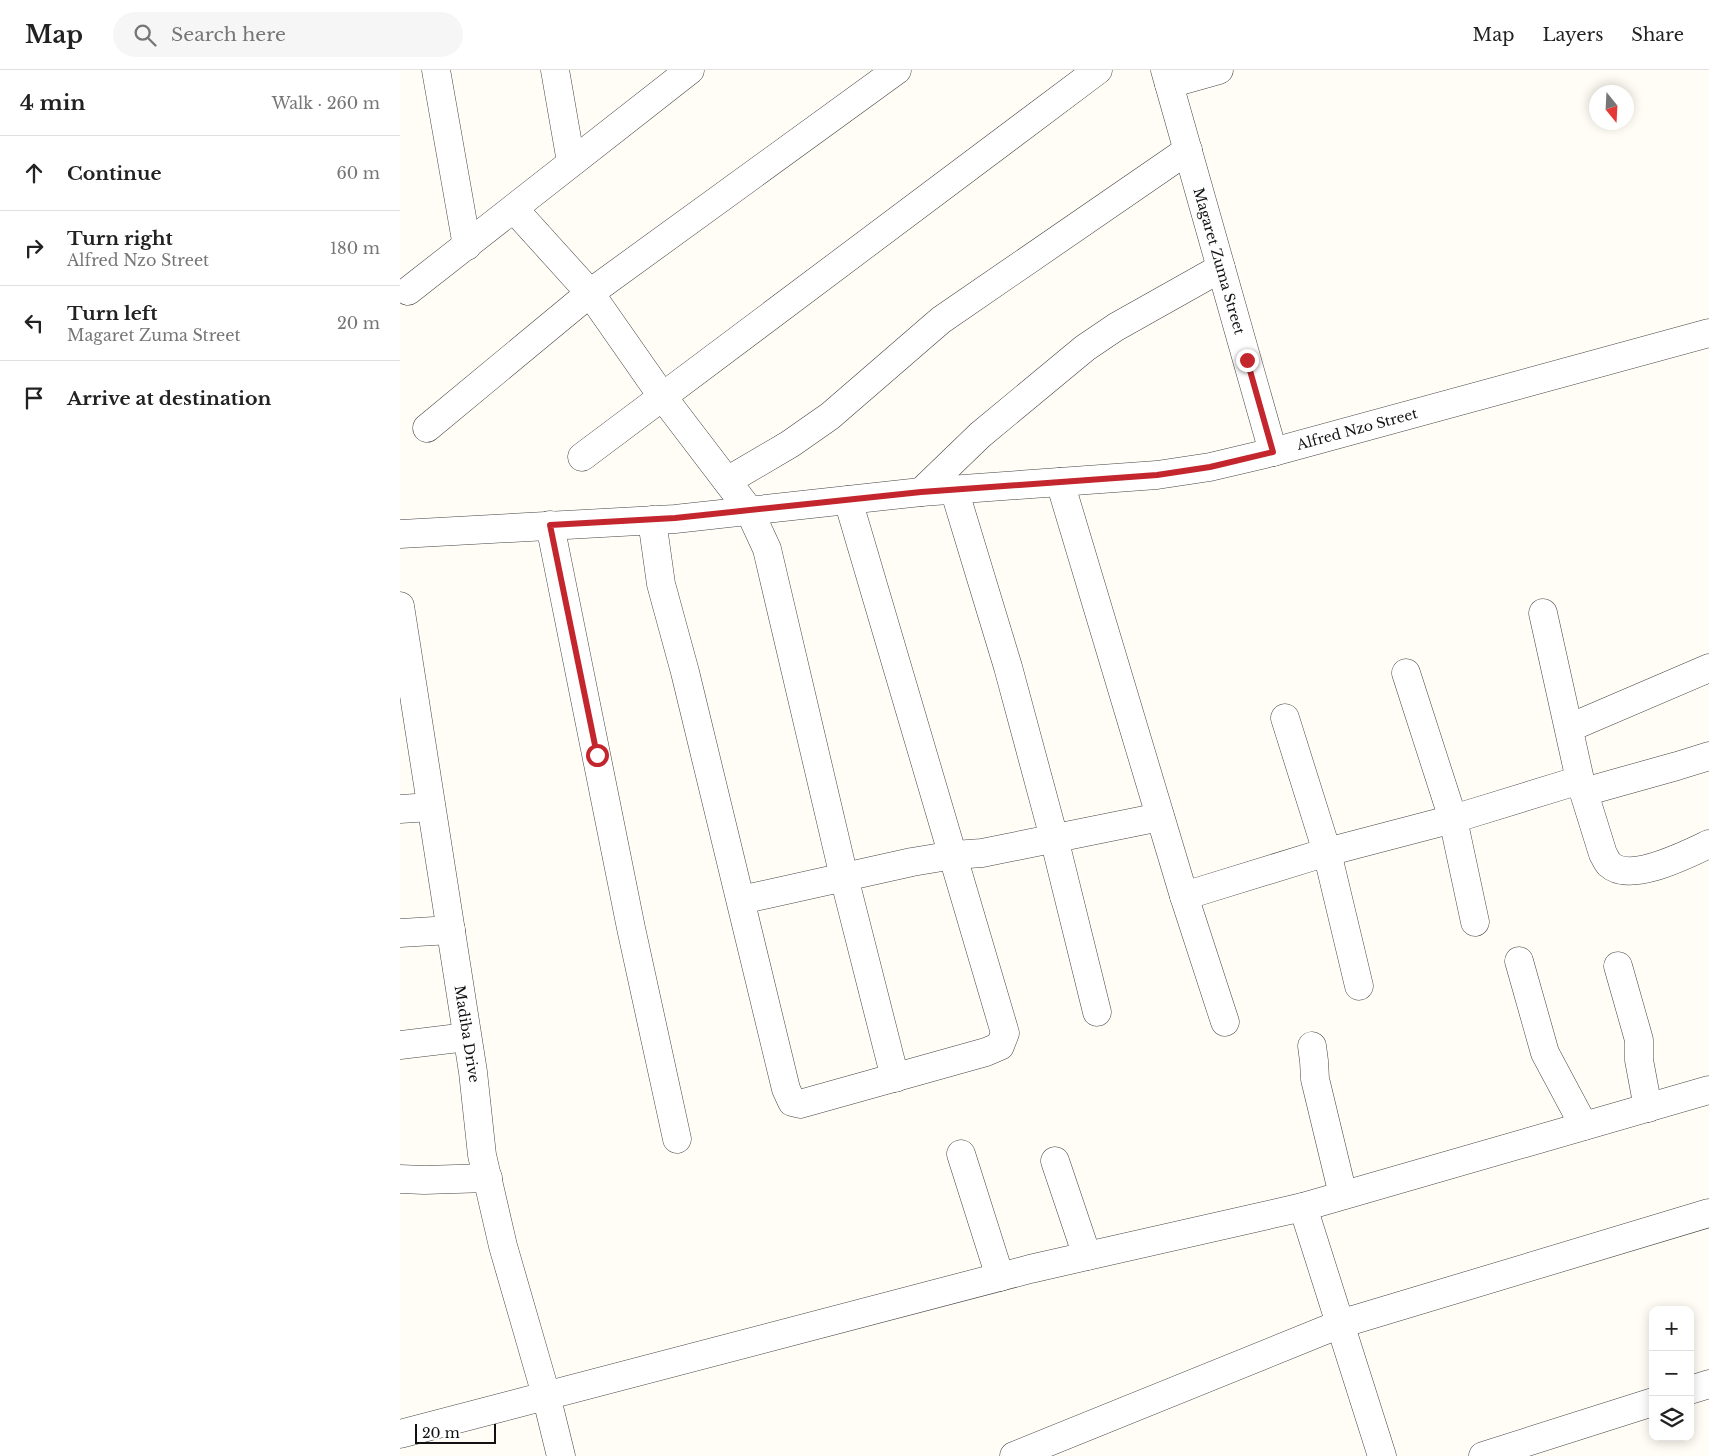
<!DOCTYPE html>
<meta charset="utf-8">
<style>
body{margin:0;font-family:"Libre Baskerville",serif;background:#f6f6f6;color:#222}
.controls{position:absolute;right:15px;bottom:15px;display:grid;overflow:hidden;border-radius:10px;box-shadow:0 2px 12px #0003}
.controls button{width:45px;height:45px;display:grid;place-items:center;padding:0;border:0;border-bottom:1px solid #e0e0e0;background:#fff;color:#222;font:25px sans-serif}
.compass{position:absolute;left:1189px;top:15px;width:45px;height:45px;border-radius:50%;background:#fff;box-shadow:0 2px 12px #0003;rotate:162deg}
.scale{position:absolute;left:15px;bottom:12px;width:81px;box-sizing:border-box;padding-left:5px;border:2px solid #111;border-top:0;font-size:14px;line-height:18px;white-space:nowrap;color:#111;-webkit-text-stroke:4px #fff;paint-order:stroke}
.stop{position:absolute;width:15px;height:15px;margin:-11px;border:4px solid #c4262e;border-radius:50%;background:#fff}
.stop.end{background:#c4262e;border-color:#fff;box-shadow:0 1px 5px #0008}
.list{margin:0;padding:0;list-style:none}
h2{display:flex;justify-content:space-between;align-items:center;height:65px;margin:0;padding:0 20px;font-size:21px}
h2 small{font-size:16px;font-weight:400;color:#767676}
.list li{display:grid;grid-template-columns:32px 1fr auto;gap:15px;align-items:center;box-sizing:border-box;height:75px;padding:0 20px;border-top:1px solid #e0e0e0}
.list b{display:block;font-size:19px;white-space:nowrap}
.list p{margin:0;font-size:16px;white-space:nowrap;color:#767676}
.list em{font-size:16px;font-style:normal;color:#767676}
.icon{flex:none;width:28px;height:28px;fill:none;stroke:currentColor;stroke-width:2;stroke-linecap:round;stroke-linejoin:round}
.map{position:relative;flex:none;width:1309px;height:1386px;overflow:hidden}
header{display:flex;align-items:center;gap:30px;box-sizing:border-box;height:70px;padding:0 25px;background:#fff;border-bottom:1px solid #e0e0e0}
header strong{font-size:24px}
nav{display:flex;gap:28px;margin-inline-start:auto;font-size:18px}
.search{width:350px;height:45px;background:#f6f6f6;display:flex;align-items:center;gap:12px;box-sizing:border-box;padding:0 18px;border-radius:28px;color:#767676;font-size:19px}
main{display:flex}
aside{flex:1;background:#fff}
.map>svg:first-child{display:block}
</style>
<header>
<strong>Map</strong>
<div class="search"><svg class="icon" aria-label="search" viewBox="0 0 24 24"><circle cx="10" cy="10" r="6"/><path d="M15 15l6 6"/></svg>Search here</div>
<nav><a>Map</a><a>Layers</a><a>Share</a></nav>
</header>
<main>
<aside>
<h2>4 min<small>Walk · 260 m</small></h2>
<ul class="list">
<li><svg class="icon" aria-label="ahead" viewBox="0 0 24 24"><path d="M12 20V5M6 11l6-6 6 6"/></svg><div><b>Continue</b></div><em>60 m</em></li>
<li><svg class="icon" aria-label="right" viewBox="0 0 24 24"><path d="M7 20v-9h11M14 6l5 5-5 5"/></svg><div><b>Turn right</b><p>Alfred Nzo Street</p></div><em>180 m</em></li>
<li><svg class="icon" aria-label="left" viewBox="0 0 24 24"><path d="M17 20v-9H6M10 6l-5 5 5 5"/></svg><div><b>Turn left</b><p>Magaret Zuma Street</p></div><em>20 m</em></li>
<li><svg class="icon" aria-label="arrive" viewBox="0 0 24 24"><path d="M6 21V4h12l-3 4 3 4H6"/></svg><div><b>Arrive at destination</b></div></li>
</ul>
</aside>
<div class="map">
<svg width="1309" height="1386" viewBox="0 0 1309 1386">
<rect width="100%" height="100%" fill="#fffdf5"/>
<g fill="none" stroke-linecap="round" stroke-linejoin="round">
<g stroke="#444" stroke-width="29">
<g id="minor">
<path d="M 36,0 L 67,176"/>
<path d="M 155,0 L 171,92"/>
<path d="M 765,0 L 873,382"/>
<path d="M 769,14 L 819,0"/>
<path d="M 114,139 L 190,223 L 262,326 L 349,440 L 367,479 L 444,807 L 495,1008"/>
<path d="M 8,221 L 290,0"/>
<path d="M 27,358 L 190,223 L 497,0"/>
<path d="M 182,387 L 698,0"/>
<path d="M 327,411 L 390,374 L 430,346 L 541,250 L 788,80"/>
<path d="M 660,412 L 784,826 L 825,952"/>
<path d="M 554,419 L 608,597 L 654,768 L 697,942"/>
<path d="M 521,422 L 580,365 L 685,278 L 716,257 L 821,198"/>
<path d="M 252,450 L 261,514 L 285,602 L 386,1019 L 392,1032 L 400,1034 L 586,982 L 600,976 L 605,963 L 448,430"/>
<path d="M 150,455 L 231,858 L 277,1069"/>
<path d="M 0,464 L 275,449 L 521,422 L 757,405 L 810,397 L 873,382 L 1309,263"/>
<path d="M 0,536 L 73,1002 L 82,1085 L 103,1176 L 146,1325 L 161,1386"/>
<path d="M 1143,543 L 1180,710 L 1203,784 C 1205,787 1207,792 1209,794 C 1230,814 1288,784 1309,774"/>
<path d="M 1006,603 L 1053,749 L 1075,852"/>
<path d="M 885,648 L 927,782 L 959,916"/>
<path d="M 1169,658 L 1309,598"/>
<path d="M 1184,722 L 1277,696 L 1309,686"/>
<path d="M 0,739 L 31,737"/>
<path d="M 784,826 L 927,782 L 1053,749 L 1180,710"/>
<path d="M 341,830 L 512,792 L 554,785 L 582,783 L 760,747"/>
<path d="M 0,863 L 51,860"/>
<path d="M 1119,891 L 1145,983 L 1184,1056"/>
<path d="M 1218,896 L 1239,970 L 1239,990 L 1248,1038"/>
<path d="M 0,975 L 67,967"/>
<path d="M 912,976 L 914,991 L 915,1009 L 943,1125"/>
<path d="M 561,1084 L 600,1207"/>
<path d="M 655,1091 L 687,1186"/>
<path d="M 0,1109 L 24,1110 L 88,1108"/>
<path d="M 903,1137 L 982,1386"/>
<path d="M 1290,1320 L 1309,1314"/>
<path d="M 0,1364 L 630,1199 L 903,1137 L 1309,1020"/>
<path d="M 614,1386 L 940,1254 L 1309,1143"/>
<path d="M 1083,1386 L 1253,1332"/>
</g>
</g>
<use href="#minor" stroke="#fff" stroke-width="28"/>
</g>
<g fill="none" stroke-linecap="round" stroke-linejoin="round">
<path stroke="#c4262e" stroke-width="6" d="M 197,685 L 150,455 L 275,448 L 521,422 L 757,405 L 810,397 L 873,382 L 847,290"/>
</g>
<g text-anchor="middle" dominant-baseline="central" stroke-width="5" stroke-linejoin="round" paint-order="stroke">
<g font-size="14" fill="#111" stroke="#fff">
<text transform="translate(819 191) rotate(74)">Magaret Zuma Street</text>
<text transform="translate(957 359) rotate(-15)">Alfred Nzo Street</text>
<text transform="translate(67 964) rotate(81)">Madiba Drive</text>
</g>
</g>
</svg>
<div class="controls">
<button>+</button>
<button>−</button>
<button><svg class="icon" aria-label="layers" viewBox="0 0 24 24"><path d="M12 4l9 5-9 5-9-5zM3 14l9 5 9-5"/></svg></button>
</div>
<svg class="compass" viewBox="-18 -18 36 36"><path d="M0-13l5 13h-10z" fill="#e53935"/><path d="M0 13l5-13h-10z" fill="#767676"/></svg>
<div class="scale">20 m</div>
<div class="stop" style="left:197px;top:685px"></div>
<div class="stop end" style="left:847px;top:290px"></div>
</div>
</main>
